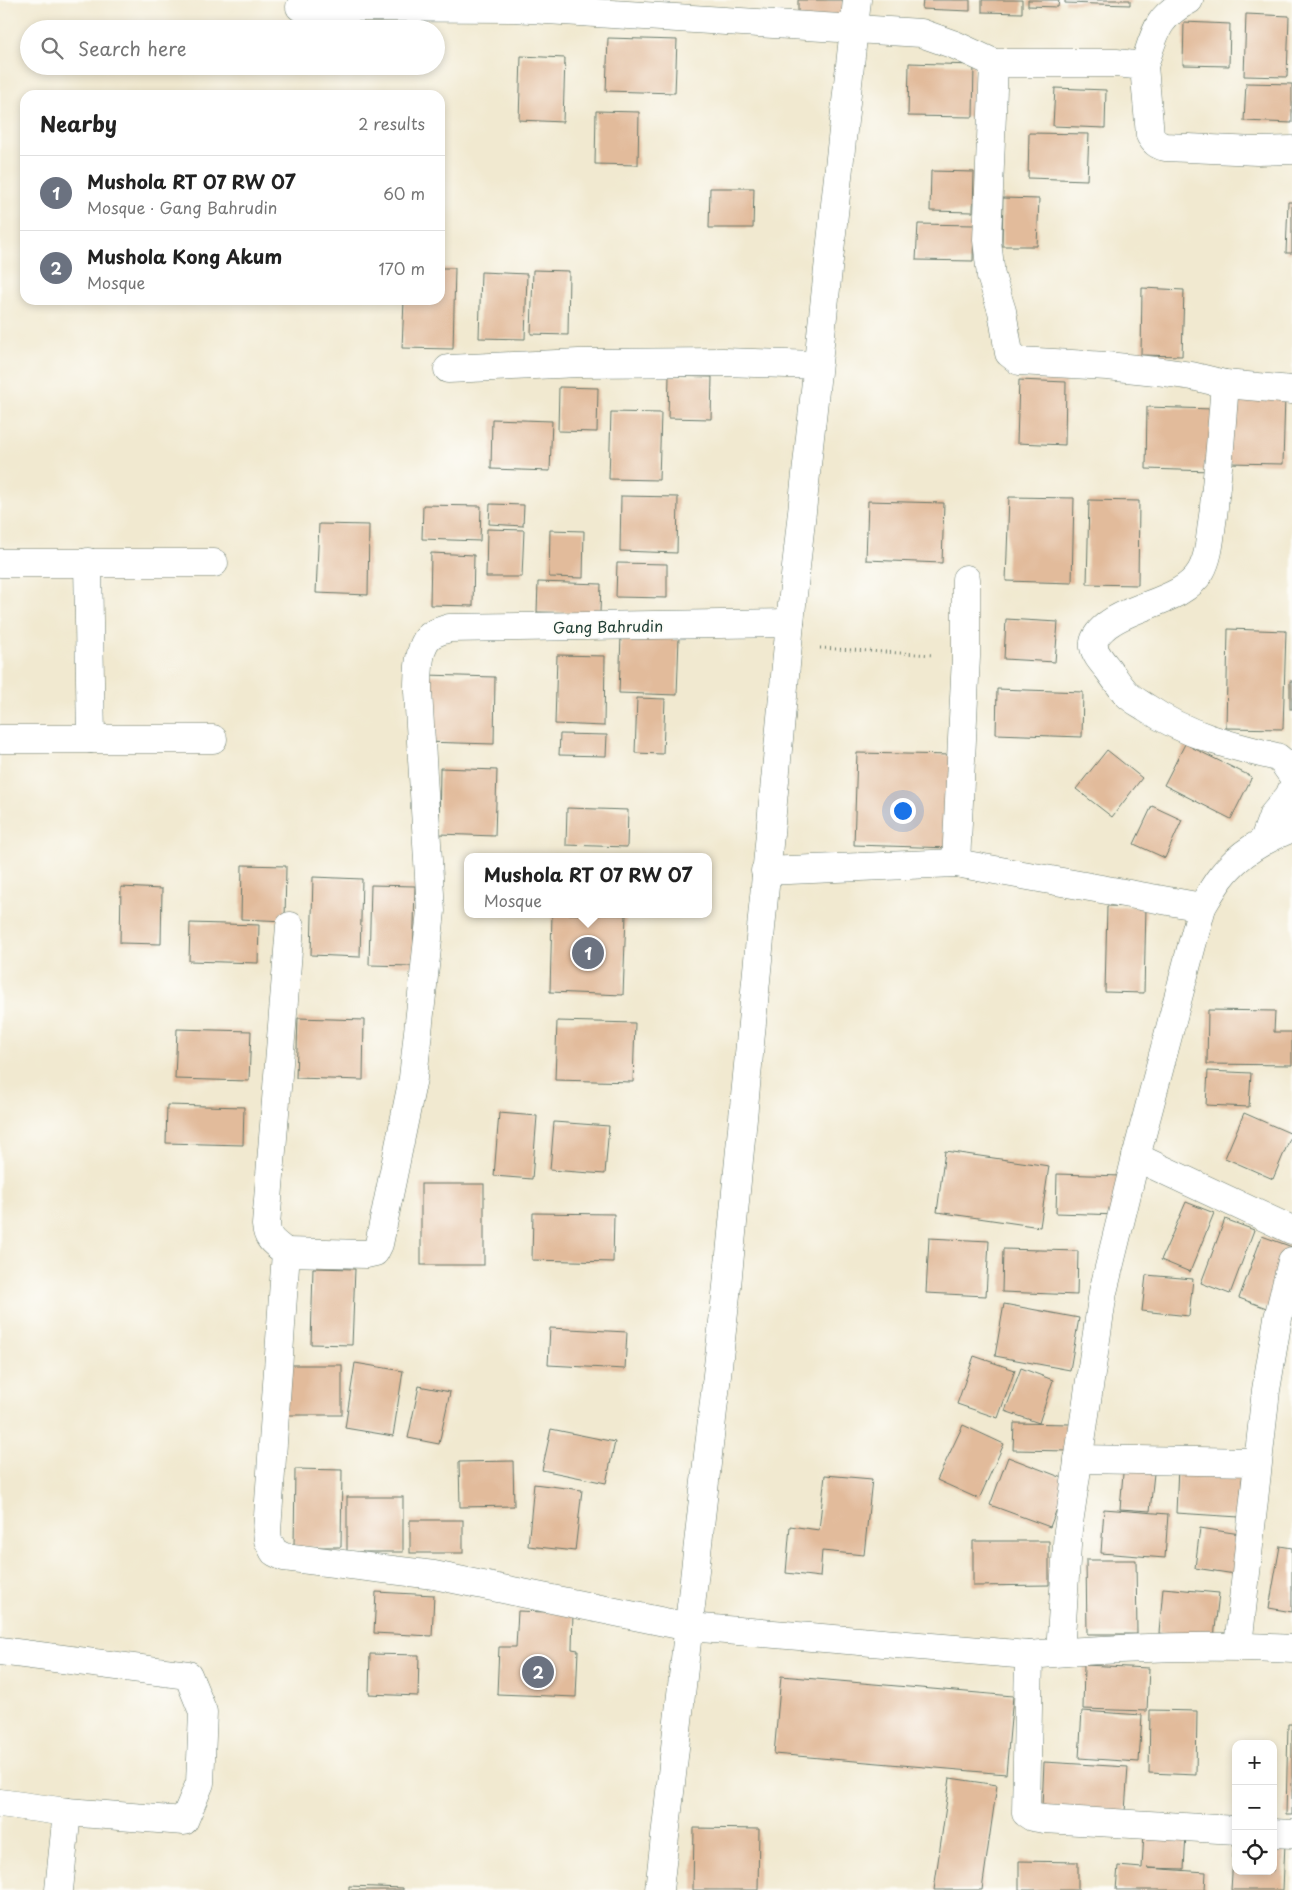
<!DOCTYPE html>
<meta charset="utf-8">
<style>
body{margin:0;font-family:"Playpen Sans",sans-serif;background:#f6f6f6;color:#222}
.controls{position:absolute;right:15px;bottom:15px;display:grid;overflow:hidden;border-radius:10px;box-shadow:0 2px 8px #0003}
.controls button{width:45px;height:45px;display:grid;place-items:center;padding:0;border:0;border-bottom:1px solid #e0e0e0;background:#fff;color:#222;font:25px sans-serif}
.you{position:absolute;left:902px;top:810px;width:18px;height:18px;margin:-12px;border:4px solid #fff;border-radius:50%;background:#1a73e8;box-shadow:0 0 0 8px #1a73e833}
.badge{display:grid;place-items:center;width:32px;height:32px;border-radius:50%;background:#c8321e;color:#fff;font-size:16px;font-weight:700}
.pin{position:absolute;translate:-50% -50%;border:2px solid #fff;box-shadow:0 1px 5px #0006}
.popup{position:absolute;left:464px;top:853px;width:248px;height:65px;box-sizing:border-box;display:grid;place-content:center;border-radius:10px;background:#fff;filter:drop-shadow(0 1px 4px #0005);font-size:16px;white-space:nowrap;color:#767676}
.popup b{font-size:19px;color:#222}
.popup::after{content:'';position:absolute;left:50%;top:100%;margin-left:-10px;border:10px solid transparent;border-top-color:#fff}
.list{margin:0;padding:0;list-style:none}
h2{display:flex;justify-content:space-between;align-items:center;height:65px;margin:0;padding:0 20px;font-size:21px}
h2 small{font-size:16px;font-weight:400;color:#767676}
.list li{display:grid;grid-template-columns:32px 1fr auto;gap:15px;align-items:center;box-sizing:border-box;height:75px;padding:0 20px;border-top:1px solid #e0e0e0}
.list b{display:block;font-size:19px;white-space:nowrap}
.list p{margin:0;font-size:16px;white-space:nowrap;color:#767676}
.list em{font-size:16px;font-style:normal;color:#767676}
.icon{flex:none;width:28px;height:28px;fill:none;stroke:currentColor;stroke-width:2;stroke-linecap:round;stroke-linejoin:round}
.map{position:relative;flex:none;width:1292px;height:1890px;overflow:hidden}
.search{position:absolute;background:#fff;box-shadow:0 2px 8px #0003;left:20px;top:20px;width:425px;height:55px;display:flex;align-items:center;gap:12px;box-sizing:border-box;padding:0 18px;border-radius:28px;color:#767676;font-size:19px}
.panel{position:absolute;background:#fff;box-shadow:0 2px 8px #0003;left:20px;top:90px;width:425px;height:215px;border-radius:15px}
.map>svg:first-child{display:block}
</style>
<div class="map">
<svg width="1292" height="1890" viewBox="0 0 1292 1890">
<rect width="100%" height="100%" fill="#fdfcf7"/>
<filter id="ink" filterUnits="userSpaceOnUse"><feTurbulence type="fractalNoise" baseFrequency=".02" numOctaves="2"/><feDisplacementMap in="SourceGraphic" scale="10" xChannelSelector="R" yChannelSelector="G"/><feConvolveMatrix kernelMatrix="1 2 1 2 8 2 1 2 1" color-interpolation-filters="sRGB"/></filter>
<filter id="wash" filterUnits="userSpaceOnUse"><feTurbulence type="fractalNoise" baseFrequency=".0096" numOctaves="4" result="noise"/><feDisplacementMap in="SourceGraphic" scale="20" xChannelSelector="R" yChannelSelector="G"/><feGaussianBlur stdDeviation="1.12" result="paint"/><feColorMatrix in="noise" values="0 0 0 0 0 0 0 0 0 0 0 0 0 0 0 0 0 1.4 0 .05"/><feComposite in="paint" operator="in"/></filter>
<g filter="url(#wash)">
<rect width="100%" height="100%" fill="#f1e9d0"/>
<g id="blocks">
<g fill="#e2bb9b">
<path d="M 798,0 L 843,0 L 842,20 L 798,19 Z"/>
<path d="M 923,0 L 970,0 L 970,11 L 922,9 Z"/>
<path d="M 982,0 L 1022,0 L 1022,13 L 982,12 Z"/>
<path d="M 1028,0 L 1059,0 L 1058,7 L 1028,6 Z"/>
<path d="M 1065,0 L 1130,0 L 1130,5 L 1065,3 Z"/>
<path d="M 1246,14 L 1289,16 L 1287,77 L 1244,76 Z"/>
<path d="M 1184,22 L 1230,24 L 1229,66 L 1183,65 Z"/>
<path d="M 608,38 L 677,40 L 675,93 L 606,91 Z"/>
<path d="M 521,56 L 565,58 L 563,122 L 519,120 Z"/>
<path d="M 909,63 L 974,65 L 973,117 L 908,116 Z"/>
<path d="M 1246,83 L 1292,84 L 1292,123 L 1244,121 Z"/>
<path d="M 1055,88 L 1106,90 L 1105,128 L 1053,126 Z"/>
<path d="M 596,111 L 639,112 L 638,165 L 595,164 Z"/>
<path d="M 1029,133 L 1089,134 L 1087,180 L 1028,178 Z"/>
<path d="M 931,171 L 974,172 L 973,212 L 930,211 Z"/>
<path d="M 710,188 L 754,188 L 753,228 L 709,228 Z"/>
<path d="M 1003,198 L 1039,199 L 1037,246 L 1002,246 Z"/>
<path d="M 1288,202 L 1292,202 L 1292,253 L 1286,253 Z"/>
<path d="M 918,224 L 974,225 L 973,261 L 916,260 Z"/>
<path d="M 440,268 L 455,268 L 453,349 L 402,348 L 404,300 L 440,300 Z"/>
<path d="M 533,270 L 569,271 L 568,335 L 531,334 Z"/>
<path d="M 481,272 L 527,274 L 525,339 L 479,338 Z"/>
<path d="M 1142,288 L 1184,290 L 1182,356 L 1141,355 Z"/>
<path d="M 669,376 L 712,377 L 711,419 L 668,418 Z"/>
<path d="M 1019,380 L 1066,382 L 1065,445 L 1017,443 Z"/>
<path d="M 559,387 L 598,388 L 597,432 L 558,431 Z"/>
<path d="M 1230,395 L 1285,396 L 1283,464 L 1228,463 Z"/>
<path d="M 1147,407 L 1213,409 L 1211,471 L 1146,469 Z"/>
<path d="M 611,412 L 661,413 L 659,480 L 609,479 Z"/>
<path d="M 492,419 L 552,421 L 550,471 L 491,469 Z"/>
<path d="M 621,496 L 678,497 L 677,553 L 620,551 Z"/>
<path d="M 1009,497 L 1074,498 L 1072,583 L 1006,581 Z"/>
<path d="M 1089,500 L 1139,501 L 1138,585 L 1087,584 Z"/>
<path d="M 868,501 L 944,503 L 942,563 L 866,560 Z"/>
<path d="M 490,504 L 524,505 L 523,526 L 489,524 Z"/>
<path d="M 423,505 L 481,506 L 480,541 L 422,539 Z"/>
<path d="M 319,524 L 369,525 L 368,595 L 316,593 Z"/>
<path d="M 487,529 L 524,530 L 522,577 L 486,577 Z"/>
<path d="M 550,530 L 584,531 L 583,578 L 549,577 Z"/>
<path d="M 431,553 L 474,555 L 473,606 L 430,605 Z"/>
<path d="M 617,563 L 667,564 L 667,598 L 616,597 Z"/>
<path d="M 538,582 L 601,584 L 600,613 L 537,612 Z"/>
<path d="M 1006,619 L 1058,622 L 1055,662 L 1004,659 Z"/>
<path d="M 1228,629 L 1286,631 L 1283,729 L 1226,728 Z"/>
<path d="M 621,635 L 679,637 L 677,695 L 619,693 Z"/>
<path d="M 557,655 L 605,656 L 604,726 L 555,724 Z"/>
<path d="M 426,675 L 495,677 L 494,744 L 424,742 Z"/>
<rect x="1290" y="681" width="2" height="28"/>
<path d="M 997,689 L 1083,692 L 1082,737 L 996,734 Z"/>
<path d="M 637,698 L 665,699 L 663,754 L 635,753 Z"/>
<path d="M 560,734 L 607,735 L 606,756 L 559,755 Z"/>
<path d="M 1185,744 L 1252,777 L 1231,819 L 1164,785 Z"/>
<path d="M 1107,750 L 1142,778 L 1112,817 L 1076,789 Z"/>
<path d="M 857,753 L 953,755 L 951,848 L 854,845 Z"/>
<path d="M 440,768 L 497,770 L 495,836 L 439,834 Z"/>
<path d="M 1152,806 L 1182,820 L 1165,858 L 1134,844 Z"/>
<path d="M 567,808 L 628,810 L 627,847 L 566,845 Z"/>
<path d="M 242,865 L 286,866 L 285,921 L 241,919 Z"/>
<path d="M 313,877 L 362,879 L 360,957 L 311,955 Z"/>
<path d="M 371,885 L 415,886 L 413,966 L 369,965 Z"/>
<path d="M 121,887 L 162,889 L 161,944 L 120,943 Z"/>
<path d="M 1107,906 L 1146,907 L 1144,993 L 1105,992 Z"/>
<path d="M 552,914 L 626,915 L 623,995 L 550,992 Z"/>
<path d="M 190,923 L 259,925 L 258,963 L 189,961 Z"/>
<path d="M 1208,1010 L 1275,1011 L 1274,1032 L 1292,1032 L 1292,1065 L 1207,1064 Z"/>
<path d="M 298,1018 L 364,1020 L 363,1080 L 296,1078 Z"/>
<path d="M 557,1021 L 635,1023 L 633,1082 L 555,1080 Z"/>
<path d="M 177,1029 L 251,1031 L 249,1081 L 175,1079 Z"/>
<path d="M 1208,1071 L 1251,1073 L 1249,1107 L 1206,1105 Z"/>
<path d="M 167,1105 L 244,1107 L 243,1145 L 166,1143 Z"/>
<path d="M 499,1113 L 537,1116 L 532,1179 L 494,1176 Z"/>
<path d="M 1244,1113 L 1292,1134 L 1273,1179 L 1225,1158 Z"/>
<path d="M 554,1122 L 609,1126 L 605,1174 L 550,1170 Z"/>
<path d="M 945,1151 L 1049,1166 L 1040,1227 L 937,1212 Z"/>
<path d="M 1057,1174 L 1121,1176 L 1120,1215 L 1056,1213 Z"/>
<rect x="421" y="1184" width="63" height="81"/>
<path d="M 1186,1202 L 1214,1213 L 1190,1272 L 1161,1260 Z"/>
<path d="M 533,1213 L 614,1214 L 613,1262 L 532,1260 Z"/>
<path d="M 1225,1219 L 1254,1230 L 1230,1294 L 1201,1283 Z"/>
<path d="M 1262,1236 L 1292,1247 L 1292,1255 L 1272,1310 L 1239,1298 Z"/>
<path d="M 929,1238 L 989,1241 L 986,1296 L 926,1293 Z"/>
<path d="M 1003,1249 L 1078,1251 L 1077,1295 L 1002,1292 Z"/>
<path d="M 313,1268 L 355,1269 L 352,1345 L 311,1344 Z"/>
<path d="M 1146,1275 L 1193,1279 L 1189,1316 L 1142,1311 Z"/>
<path d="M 1004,1304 L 1079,1318 L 1070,1370 L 995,1356 Z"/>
<path d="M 550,1328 L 627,1332 L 625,1369 L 548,1365 Z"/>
<path d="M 974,1356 L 1015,1370 L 998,1418 L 957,1404 Z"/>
<path d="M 355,1363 L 403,1371 L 393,1436 L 345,1428 Z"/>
<rect x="280" y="1365" width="62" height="50"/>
<path d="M 1021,1368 L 1053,1380 L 1039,1423 L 1005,1411 Z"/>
<path d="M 419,1386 L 450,1392 L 439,1444 L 408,1438 Z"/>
<path d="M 1014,1423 L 1070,1424 L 1069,1451 L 1013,1450 Z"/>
<path d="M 963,1425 L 1004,1444 L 979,1499 L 937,1480 Z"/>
<path d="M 551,1429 L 615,1442 L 606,1483 L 542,1470 Z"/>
<path d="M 1008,1457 L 1068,1480 L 1050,1527 L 990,1505 Z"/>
<path d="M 513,1461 L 514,1506 L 460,1507 L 459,1462 Z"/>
<path d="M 1124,1462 L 1155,1464 L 1150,1511 L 1120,1509 Z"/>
<path d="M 1178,1466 L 1243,1470 L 1239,1517 L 1176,1513 Z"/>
<path d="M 295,1469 L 342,1470 L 341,1547 L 294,1547 Z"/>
<path d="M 825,1475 L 872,1479 L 864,1555 L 822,1551 L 820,1577 L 786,1573 L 790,1526 L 819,1530 Z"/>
<path d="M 534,1484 L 582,1490 L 575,1551 L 528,1546 Z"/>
<rect x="347" y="1497" width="56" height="55"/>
<path d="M 1104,1509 L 1168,1514 L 1165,1558 L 1101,1553 Z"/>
<rect x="410" y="1520" width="53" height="33"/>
<path d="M 1200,1528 L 1240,1534 L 1235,1574 L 1195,1568 Z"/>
<path d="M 973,1541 L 1049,1541 L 1049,1585 L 973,1586 Z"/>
<path d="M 1280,1546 L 1292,1548 L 1292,1612 L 1269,1608 Z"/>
<path d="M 1086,1560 L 1136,1560 L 1137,1634 L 1087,1634 Z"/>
<path d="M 1163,1588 L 1219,1593 L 1214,1638 L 1159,1633 Z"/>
<path d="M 376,1592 L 434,1595 L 432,1636 L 374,1633 Z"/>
<path d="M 518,1611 L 573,1613 L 572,1649 L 578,1650 L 576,1697 L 497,1694 L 499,1647 L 516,1647 Z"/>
<path d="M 370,1654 L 419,1655 L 418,1696 L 369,1694 Z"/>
<path d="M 1084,1665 L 1149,1668 L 1147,1711 L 1083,1709 Z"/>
<path d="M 781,1676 L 1013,1696 L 1006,1774 L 774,1754 Z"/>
<path d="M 1150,1710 L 1197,1711 L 1196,1775 L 1149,1773 Z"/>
<path d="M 1082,1711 L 1142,1715 L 1139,1762 L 1079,1758 Z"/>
<path d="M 1288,1724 L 1292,1724 L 1292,1815 L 1286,1815 Z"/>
<path d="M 1044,1762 L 1128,1767 L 1125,1812 L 1042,1807 Z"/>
<path d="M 950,1778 L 997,1785 L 982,1890 L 934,1890 Z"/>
<path d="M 694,1828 L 759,1829 L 758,1890 L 693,1890 Z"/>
<path d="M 1144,1831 L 1186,1833 L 1184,1869 L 1147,1868 L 1206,1872 L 1205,1890 L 1116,1890 L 1118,1866 L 1142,1868 Z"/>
<path d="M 1234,1840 L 1236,1840 L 1236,1871 L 1273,1871 L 1273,1842 L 1285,1843 L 1283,1890 L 1231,1890 Z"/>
<path d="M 1019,1861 L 1078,1862 L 1078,1890 L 1019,1890 Z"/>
<path d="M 349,1886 L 403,1888 L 403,1890 L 349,1890 Z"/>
</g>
</g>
</g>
<g filter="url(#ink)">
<use href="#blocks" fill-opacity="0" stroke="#68796b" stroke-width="1"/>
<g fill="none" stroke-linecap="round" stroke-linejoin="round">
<g stroke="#68796b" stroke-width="29">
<g id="street">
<path d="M 300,7 L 514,8 L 921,33 L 955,45 L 994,63 L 1116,63 L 1144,66 L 1150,135 C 1154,142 1157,145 1165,147 L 1257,151 L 1292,150"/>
<path d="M 994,63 L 987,240 L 991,276 L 1002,311 L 1009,353 L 1019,361 L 1107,366 L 1156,371 L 1192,376 L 1225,384 L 1292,390"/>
<path d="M 1144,66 C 1155,33 1156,17 1189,0"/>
<path d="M 448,369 L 579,363 L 723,362 L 817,365"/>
<path d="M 1225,384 C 1222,428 1218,472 1213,516 C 1210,534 1210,555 1201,571 C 1184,601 1134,604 1107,625 C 1086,642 1093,651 1107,668 C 1114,677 1120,687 1128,695 C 1133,700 1141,704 1147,708 C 1186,735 1231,746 1277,757 L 1283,762 L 1292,775"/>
<path d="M 88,562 L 91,739"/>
<path d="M 0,563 L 214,563"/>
<path d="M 0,739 L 213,739"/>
<path d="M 1264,840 L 1273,815 L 1289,796 L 1292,789"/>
<path d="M 956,863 L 966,657 L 966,579"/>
<path d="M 765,871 L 956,863 L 1202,907"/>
<path d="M 290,926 L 266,1225 C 267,1239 274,1243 286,1252 L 267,1531 L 268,1540 L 274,1552 L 284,1557 L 434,1575 L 689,1627 L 1029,1655 C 1116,1648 1205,1644 1292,1649"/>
<path d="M 1136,1157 L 1292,1230"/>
<path d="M 286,1252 L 366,1254 L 375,1252 L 379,1244 L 413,1078 L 431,911 L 418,691 C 418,676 418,646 430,636 C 435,632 443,630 449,628 L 790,623"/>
<path d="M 1078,1459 L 1257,1462"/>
<path d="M 1238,1646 L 1266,1390 L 1278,1318 L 1292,1261"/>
<path d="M 0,1651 L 188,1675 L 203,1712 L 200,1783 L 184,1821 L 67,1812 L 0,1803"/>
<path d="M 1060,1652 L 1068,1530 L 1103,1292 L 1136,1157 L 1202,907 C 1208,897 1214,886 1221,877 C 1239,853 1265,839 1292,828"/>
<path d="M 1029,1655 L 1026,1813 L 1032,1817 L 1044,1819 L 1236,1830"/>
<path d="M 1273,1833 L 1292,1834"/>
<path d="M 59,1890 L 67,1812"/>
<path d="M 659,1890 L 727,1286 L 790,623 L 857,0"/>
</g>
</g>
<path stroke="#68796b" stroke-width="3" stroke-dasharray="1 4" stroke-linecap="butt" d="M 820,648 L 933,655"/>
<use href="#street" stroke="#fff" stroke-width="28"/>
</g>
</g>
<g text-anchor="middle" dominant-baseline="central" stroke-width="4" stroke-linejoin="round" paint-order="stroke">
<g font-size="15" fill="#1f3d34" stroke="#fdfcf7">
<text transform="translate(608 626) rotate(-1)">Gang Bahrudin</text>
</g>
</g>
</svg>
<div class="controls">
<button>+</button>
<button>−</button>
<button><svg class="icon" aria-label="locate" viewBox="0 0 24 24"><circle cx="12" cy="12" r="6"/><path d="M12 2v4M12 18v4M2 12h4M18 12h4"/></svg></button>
</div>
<div class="you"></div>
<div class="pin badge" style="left:588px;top:953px;background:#6b7280">1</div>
<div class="popup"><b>Mushola RT 07 RW 07</b>Mosque</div>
<div class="pin badge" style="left:538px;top:1672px;background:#6b7280">2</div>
<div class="search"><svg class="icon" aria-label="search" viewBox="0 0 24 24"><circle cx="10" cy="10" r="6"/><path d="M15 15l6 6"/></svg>Search here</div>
<section class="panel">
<h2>Nearby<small>2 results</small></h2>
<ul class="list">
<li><span class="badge" style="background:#6b7280">1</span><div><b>Mushola RT 07 RW 07</b><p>Mosque · Gang Bahrudin</p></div><em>60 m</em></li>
<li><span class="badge" style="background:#6b7280">2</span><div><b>Mushola Kong Akum</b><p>Mosque</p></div><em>170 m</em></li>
</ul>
</section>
</div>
